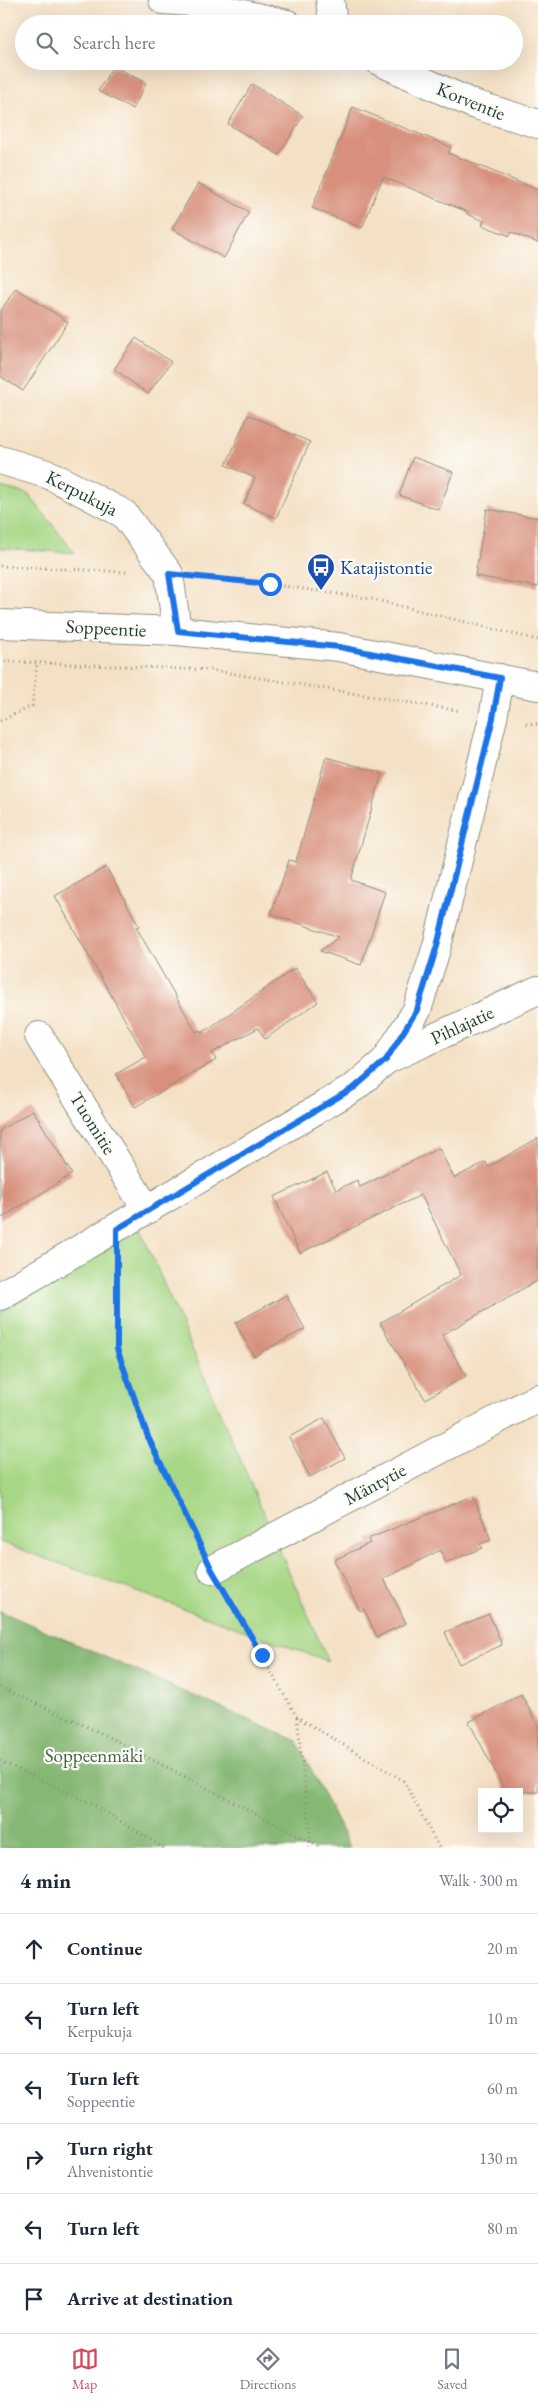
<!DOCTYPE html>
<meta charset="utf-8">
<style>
body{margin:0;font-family:"EB Garamond",serif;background:#f6f6f7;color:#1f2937}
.controls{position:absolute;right:15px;bottom:15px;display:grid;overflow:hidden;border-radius:0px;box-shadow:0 5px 20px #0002}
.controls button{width:45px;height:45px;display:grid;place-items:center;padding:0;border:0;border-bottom:1px solid #e0e1e3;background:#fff;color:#1f2937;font:25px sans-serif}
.stop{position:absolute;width:15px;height:15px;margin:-11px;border:4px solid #1a73e8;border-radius:50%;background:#fff}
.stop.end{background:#1a73e8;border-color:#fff;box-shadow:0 1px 5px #0008}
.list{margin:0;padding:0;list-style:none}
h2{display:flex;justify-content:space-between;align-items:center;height:65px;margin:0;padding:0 20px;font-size:21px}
h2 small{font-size:16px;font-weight:400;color:#747a83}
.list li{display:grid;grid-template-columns:32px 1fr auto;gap:15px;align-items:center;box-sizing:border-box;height:70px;padding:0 20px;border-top:1px solid #e0e1e3}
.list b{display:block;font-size:19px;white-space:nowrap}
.list p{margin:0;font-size:16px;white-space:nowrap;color:#747a83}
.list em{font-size:16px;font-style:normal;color:#747a83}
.icon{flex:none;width:28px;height:28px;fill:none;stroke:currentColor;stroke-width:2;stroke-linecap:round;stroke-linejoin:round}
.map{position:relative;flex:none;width:538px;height:1848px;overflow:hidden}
.search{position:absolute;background:#fff;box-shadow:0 5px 20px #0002;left:15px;right:15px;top:15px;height:55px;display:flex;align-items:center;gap:12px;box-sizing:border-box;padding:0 18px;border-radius:28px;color:#747a83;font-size:19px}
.sheet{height:485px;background:#fff}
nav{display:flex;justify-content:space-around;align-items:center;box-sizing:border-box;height:70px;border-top:1px solid #e0e1e3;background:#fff;font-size:14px;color:#747a83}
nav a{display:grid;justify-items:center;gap:2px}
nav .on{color:#d1495b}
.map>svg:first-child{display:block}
</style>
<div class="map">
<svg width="538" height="1848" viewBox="0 0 538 1848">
<rect width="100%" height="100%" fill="#fdfcf7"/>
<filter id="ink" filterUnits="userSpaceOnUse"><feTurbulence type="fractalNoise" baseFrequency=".02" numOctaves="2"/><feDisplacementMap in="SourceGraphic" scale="10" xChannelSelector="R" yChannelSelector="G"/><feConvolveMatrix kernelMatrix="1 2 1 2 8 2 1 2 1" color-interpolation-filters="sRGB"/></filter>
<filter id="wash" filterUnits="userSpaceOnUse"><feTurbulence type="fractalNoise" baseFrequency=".0096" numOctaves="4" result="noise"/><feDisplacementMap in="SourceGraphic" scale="20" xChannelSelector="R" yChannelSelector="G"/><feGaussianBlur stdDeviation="1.12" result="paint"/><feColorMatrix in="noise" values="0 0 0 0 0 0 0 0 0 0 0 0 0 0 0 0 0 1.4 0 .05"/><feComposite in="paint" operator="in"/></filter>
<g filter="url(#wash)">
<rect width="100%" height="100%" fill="#f4e0c4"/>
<g fill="#a7d786" stroke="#638a5d">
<path d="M 0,487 L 28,494 L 75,553 L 0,548 Z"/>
<path d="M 140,1229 L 328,1661 L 0,1542 L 0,1313 Z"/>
</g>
<path fill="#85b873" stroke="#527a54" d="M 0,1611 L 297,1741 L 350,1848 L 0,1848 Z"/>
<g id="blocks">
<g fill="#d8907d">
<path d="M 113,66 L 146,83 L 133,109 L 98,91 Z"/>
<path d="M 252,84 L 303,116 L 279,155 L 228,124 Z"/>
<path d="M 353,107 L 451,147 L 448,153 L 538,190 L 538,243 L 511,232 L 510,236 L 482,225 L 484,221 L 467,214 L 468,212 L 383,177 L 362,228 L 312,208 Z"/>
<path d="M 198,183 L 249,212 L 224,258 L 172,229 Z"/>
<path d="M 16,288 L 68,322 L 23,391 L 0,376 L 0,312 Z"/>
<path d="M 136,338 L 171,362 L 148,394 L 114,369 Z"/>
<path d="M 248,415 L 310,442 L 276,518 L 244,504 L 255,478 L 226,465 Z"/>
<path d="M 413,457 L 453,472 L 439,510 L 399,495 Z"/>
<path d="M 487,509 L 538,518 L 538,587 L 475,576 Z"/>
<path d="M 326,757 L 382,773 L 351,880 L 385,892 L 361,965 L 320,951 L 339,937 L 271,914 L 289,860 L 296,862 Z"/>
<path d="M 106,867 L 139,926 L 136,927 L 196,1032 L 200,1030 L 202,1033 L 295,968 L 318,1002 L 265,1039 L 258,1028 L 212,1053 L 216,1060 L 135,1107 L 116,1074 L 146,1057 L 55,896 Z"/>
<path d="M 33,1110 L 72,1174 L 0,1219 L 0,1130 Z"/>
<path d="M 538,1138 L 538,1280 L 442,1335 L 466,1376 L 425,1399 L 380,1323 L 461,1275 L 421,1195 L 300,1253 L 274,1197 L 327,1172 L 336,1190 L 357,1180 L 360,1187 L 439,1148 L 454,1178 L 486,1162 L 488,1167 Z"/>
<path d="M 286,1295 L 305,1329 L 254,1356 L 235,1323 Z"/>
<path d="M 324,1418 L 345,1458 L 310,1477 L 289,1437 Z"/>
<path d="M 473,1496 L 491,1540 L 480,1544 L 482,1548 L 446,1563 L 440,1550 L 384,1579 L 406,1623 L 377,1637 L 364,1609 L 360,1611 L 334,1560 L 370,1543 L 368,1539 Z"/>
<path d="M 489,1614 L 502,1645 L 459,1664 L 445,1632 Z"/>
<path d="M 521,1694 L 538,1726 L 538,1792 L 506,1792 L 469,1722 Z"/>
</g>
</g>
</g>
<g filter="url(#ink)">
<use href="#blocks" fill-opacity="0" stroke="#8a8e7c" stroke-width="1"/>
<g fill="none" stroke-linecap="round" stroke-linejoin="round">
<g stroke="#8a8e7c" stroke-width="30">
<g id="minor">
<path d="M 163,0 L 190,2 L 287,24"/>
<path d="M 330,0 L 333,24"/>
<path d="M 379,61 L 473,104 L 538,124"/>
<path d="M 0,460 L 50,475 L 124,514 L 169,574 L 177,631"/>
<path d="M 39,1036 L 147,1210"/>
<path d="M 386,1060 L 538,990"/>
<path d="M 0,1296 L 355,1087 L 386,1060 L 417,1010 L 437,946 L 493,718 L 500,678"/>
<path d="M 212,1570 L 538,1398"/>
</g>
</g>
<g stroke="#8a8e7c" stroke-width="30">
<path id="major" d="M 0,624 L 177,631 L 339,647 L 538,686"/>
</g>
<g stroke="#8a8e7c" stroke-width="3" stroke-dasharray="1 4" stroke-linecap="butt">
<path d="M 0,566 L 127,572"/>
<path d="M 203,578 L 270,584 L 372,599 L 538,640"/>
<path d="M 0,661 L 211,670 L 461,711"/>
<path d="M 0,721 L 32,706 L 37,663"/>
<path d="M 526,723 L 538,724"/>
<path d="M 117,1265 L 117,1349 L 148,1437 L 198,1540"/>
<path d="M 229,1599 L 297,1717 L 404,1781 L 439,1848"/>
<path d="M 0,1687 L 103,1734 L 322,1848"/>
<path d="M 297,1717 L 311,1843 L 309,1848"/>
<path d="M 0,1761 L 93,1804 L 164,1848"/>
</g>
<use href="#minor" stroke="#fff" stroke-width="28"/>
<use href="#major" stroke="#fff" stroke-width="28"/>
</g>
</g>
<g fill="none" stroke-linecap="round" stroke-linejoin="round" filter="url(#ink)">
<path stroke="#1a73e8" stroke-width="6" d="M 262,1655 L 212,1570 L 148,1437 L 117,1349 L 117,1229 L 355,1087 L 386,1060 L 417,1010 L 437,946 L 493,718 L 500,678 L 339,647 L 178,631 L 169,574 L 270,584"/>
</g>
<defs>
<g id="bus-pin" transform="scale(1.4375)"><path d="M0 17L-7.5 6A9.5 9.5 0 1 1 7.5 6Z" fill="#1a4fb4" stroke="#fdfcf7"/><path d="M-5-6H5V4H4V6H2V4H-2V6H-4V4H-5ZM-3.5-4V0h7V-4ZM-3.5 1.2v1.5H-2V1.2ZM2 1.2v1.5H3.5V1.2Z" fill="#fff"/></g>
</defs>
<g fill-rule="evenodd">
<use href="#bus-pin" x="321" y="567"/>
</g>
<g text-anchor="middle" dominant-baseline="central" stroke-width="4.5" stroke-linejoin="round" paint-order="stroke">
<g font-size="19" fill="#1f3d34" stroke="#fdfcf7">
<text transform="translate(471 101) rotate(22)">Korventie</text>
<text transform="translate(82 493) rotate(27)">Kerpukuja</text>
<text transform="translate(106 628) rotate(3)">Soppeentie</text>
<text transform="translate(462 1025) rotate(-25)">Pihlajatie</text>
<text transform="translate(93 1123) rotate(58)">Tuomitie</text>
<text transform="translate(375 1484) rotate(-28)">Mäntytie</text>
</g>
<g font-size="19" fill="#164399" stroke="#fdfcf7" text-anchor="start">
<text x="340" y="567">Katajistontie</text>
</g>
<g font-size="19" fill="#416448" stroke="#fdfcf7">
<text x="94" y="1755">Soppeenmäki</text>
</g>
</g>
</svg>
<div class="controls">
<button><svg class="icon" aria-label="locate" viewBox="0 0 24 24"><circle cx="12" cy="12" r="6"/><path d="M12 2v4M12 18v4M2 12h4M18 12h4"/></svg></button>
</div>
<div class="stop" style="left:270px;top:584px"></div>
<div class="stop end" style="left:262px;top:1655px"></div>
<div class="search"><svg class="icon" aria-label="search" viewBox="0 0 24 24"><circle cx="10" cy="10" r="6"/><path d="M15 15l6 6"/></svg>Search here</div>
</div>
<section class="sheet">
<h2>4 min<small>Walk · 300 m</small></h2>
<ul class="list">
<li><svg class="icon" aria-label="ahead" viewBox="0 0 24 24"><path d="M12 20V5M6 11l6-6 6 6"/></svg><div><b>Continue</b></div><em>20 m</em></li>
<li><svg class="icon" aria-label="left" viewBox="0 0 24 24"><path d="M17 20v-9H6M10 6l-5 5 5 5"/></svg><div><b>Turn left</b><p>Kerpukuja</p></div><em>10 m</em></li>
<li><svg class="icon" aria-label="left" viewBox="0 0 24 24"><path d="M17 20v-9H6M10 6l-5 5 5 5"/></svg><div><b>Turn left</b><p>Soppeentie</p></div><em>60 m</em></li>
<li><svg class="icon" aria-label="right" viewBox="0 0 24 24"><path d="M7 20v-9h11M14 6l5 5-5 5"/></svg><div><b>Turn right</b><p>Ahvenistontie</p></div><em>130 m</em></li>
<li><svg class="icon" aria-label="left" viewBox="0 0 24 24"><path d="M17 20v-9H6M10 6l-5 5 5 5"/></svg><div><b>Turn left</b></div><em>80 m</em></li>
<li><svg class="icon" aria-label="arrive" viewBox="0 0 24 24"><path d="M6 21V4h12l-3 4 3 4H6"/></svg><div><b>Arrive at destination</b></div></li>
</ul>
</section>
<nav>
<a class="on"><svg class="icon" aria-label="map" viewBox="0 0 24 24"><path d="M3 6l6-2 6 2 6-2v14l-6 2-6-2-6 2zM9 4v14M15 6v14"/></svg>Map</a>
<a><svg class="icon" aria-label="directions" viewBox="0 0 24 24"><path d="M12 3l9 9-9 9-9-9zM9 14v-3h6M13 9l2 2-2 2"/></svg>Directions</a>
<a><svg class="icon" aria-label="saved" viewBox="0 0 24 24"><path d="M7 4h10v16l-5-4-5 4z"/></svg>Saved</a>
</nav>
